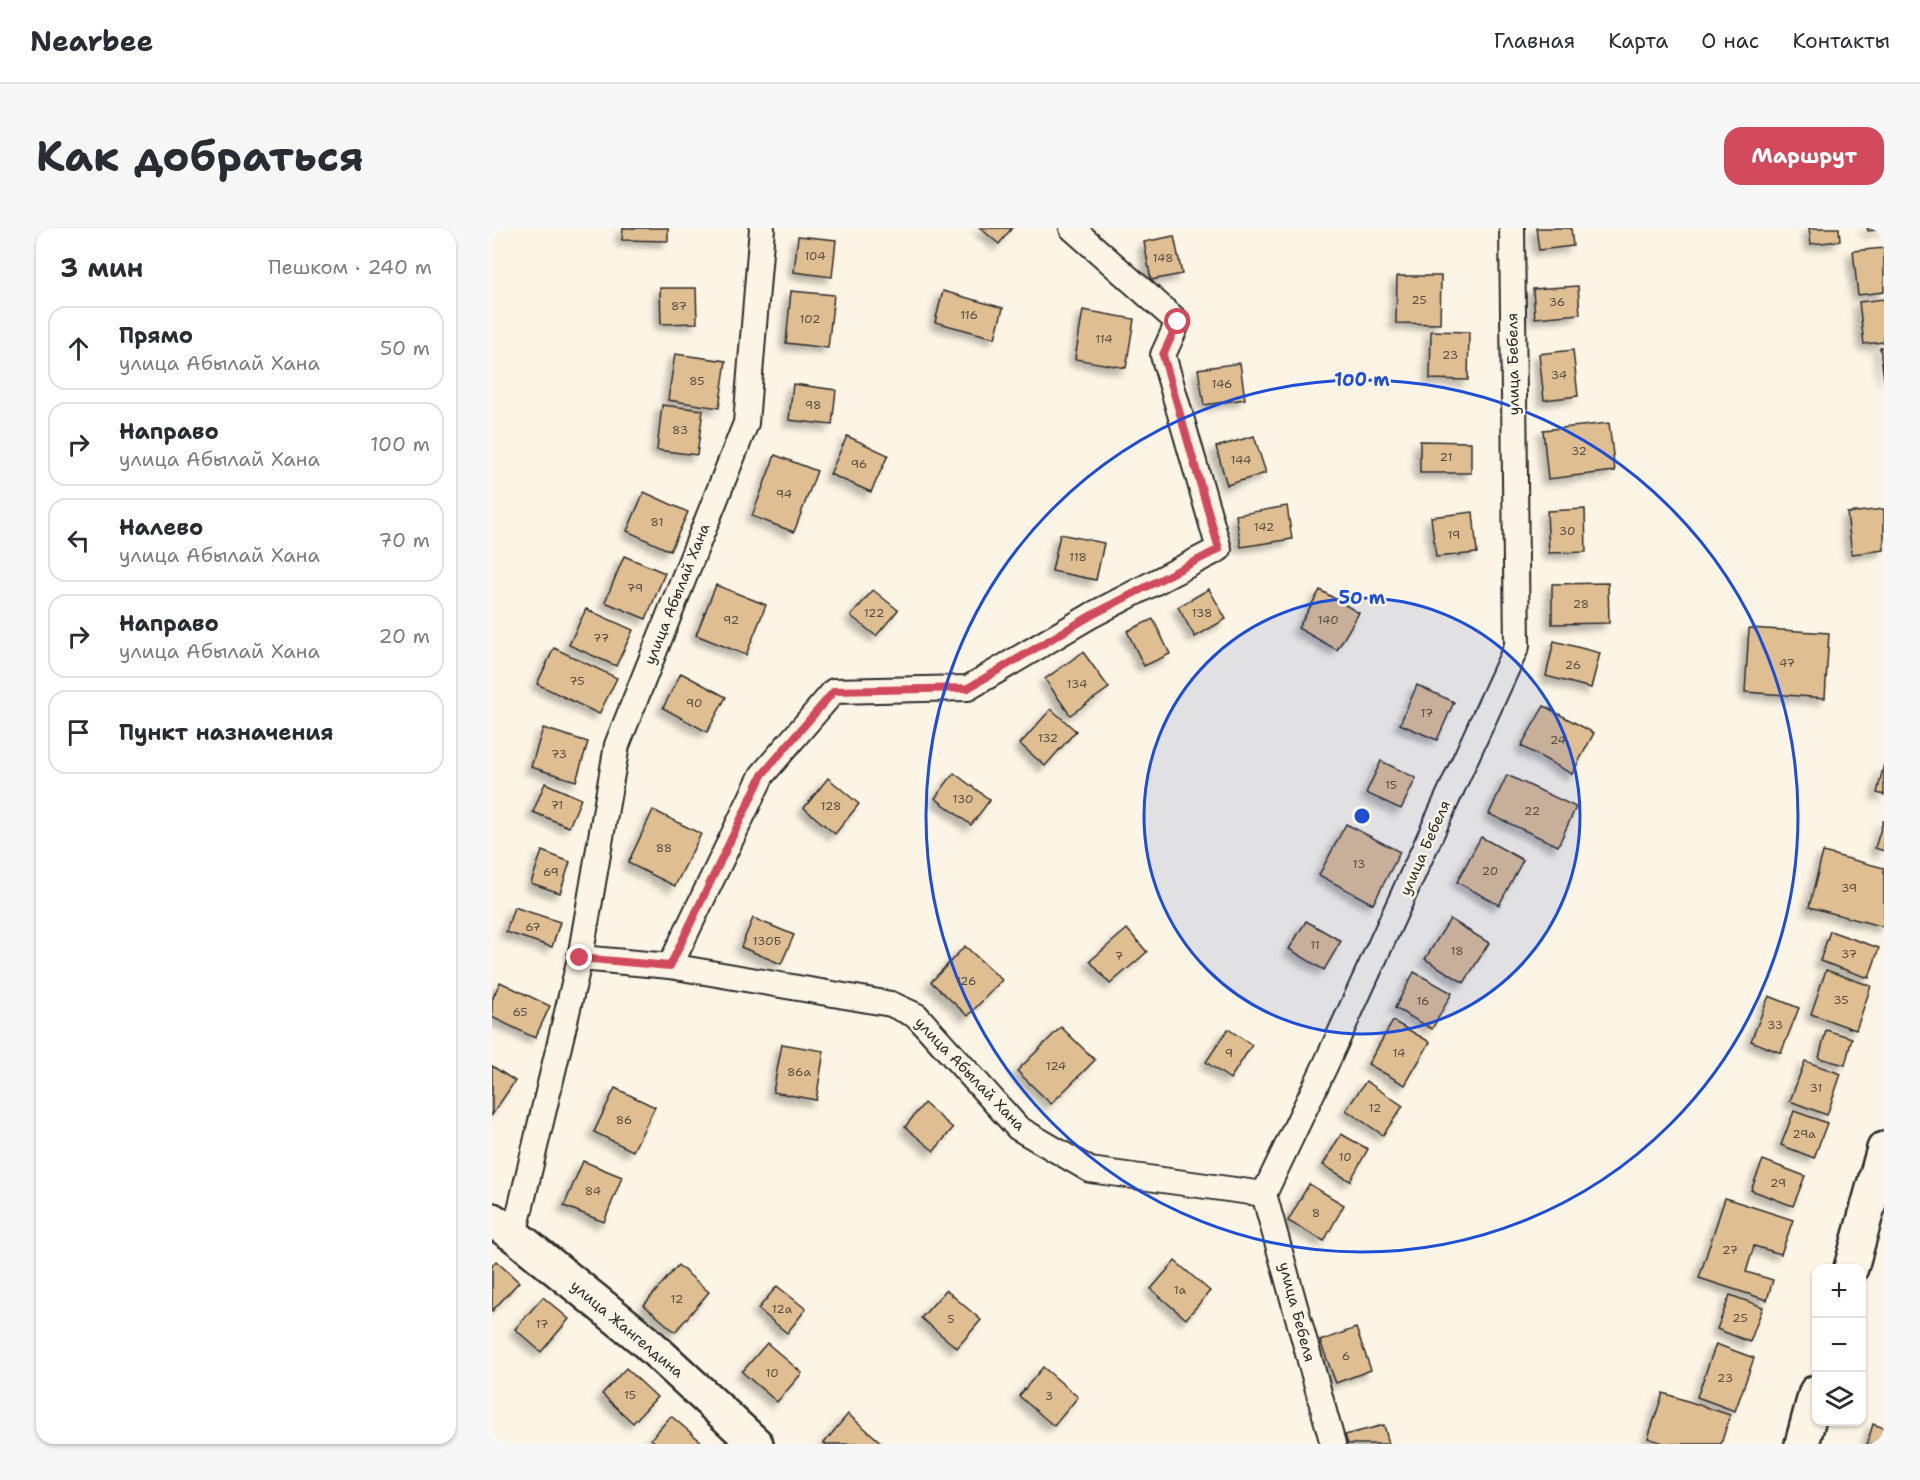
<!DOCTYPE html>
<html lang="ru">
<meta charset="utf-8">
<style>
body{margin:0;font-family:"Shantell Sans",sans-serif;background:#f7f7f7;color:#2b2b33}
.controls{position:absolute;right:18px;bottom:18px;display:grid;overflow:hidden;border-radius:12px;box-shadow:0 2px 4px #0004}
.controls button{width:54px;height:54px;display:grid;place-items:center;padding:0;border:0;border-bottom:2px solid #e1e1e2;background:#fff;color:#2b2b33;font:30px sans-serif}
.stop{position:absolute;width:18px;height:18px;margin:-14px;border:4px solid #d1495b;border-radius:50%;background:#fff}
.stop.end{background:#d1495b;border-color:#fff;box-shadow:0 2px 6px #0008}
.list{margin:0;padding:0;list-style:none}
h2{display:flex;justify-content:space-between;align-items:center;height:78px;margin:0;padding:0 24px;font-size:26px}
h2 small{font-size:20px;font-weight:400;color:#7c7c81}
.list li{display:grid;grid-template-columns:39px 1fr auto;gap:18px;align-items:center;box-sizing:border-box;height:84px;margin:0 12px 12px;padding:0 12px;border:2px solid #e1e1e2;border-radius:18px}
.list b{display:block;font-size:22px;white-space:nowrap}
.list p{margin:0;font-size:20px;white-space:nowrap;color:#7c7c81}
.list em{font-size:20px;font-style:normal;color:#7c7c81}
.icon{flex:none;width:33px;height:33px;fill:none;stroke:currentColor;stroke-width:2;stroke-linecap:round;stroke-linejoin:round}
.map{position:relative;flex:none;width:1392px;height:1216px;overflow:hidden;border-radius:18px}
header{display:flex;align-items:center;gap:36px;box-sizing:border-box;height:84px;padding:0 30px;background:#fff;border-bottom:2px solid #e1e1e2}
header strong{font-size:28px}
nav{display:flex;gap:33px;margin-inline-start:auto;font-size:21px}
.intro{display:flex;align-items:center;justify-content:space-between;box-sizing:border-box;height:144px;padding:0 36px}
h1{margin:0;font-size:42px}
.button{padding:15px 27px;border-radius:18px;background:#d1495b;color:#fff;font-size:21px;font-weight:700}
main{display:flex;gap:36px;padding:0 36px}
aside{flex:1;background:#fff;border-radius:18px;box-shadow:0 2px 4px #0004}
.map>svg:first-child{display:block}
</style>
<header>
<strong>Nearbee</strong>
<nav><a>Главная</a><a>Карта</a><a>О нас</a><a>Контакты</a></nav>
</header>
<div class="intro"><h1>Как добраться</h1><a class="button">Маршрут</a></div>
<main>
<aside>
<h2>3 мин<small>Пешком · 240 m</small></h2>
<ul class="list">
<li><svg class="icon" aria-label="ahead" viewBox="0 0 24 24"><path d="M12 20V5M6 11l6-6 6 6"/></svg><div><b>Прямо</b><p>улица Абылай Хана</p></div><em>50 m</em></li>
<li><svg class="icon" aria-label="right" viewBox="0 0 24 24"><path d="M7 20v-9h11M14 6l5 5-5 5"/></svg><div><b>Направо</b><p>улица Абылай Хана</p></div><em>100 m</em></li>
<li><svg class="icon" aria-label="left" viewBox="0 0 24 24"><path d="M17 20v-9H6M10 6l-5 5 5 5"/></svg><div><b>Налево</b><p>улица Абылай Хана</p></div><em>70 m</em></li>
<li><svg class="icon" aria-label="right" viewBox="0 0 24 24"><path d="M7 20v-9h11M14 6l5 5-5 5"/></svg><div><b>Направо</b><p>улица Абылай Хана</p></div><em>20 m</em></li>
<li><svg class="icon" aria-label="arrive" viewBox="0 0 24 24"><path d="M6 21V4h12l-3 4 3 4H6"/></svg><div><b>Пункт назначения</b></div></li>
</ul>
</aside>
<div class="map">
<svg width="1392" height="1216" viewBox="0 0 1392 1216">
<defs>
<filter id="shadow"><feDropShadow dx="-5.5" dy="5.5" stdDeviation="3" flood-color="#0004"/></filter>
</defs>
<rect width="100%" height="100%" fill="#fcf5e5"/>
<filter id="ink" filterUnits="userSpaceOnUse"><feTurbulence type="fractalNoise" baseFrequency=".0167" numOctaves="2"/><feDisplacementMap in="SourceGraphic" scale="12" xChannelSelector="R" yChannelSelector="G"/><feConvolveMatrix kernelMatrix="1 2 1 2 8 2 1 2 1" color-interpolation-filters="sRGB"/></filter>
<g filter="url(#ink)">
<g fill="#dfbe92" stroke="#2b2b2b" stroke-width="1.5" filter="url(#shadow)">
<path d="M 131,0 L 176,0 L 176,13 L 130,12 Z"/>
<path d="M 488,0 L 520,0 L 507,16 Z"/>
<path d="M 1044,0 L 1079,0 L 1081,18 L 1047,22 Z"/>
<path d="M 1317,0 L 1347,0 L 1348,13 L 1319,16 Z"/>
<path d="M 1375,0 L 1392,0 L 1392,1 L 1376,3 Z"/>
<path d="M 306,8 L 344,12 L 340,49 L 302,44 Z"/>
<path d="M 682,8 L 690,46 L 659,52 L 652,14 Z"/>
<path d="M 1392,20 L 1392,64 L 1366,67 L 1361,23 Z"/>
<path d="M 905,48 L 949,48 L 948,96 L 904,95 Z"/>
<path d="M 1086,58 L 1088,86 L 1043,90 L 1041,61 Z"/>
<path d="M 168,60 L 204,60 L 205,95 L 169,96 Z"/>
<path d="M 299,63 L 342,67 L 336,120 L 294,115 Z"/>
<path d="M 451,63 L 511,80 L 503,110 L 443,94 Z"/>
<path d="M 1392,71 L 1392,114 L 1372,116 L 1367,74 Z"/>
<path d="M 591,82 L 642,91 L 634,140 L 583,131 Z"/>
<path d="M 939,103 L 977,104 L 976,152 L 938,151 Z"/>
<path d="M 1388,119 L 1392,119 L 1392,152 Z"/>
<path d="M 1081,122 L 1086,168 L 1052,172 L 1047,126 Z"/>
<path d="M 183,126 L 234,133 L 227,180 L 176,172 Z"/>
<path d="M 748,135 L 753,171 L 712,177 L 706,141 Z"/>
<path d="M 301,156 L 344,162 L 340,197 L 297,192 Z"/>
<path d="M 170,177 L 211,182 L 205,227 L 165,222 Z"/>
<path d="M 1117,195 L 1123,243 L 1056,251 L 1051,202 Z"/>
<path d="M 355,208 L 396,227 L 379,264 L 338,246 Z"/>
<path d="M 762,208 L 774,245 L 735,257 L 724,219 Z"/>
<path d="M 928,213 L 979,214 L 979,245 L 928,245 Z"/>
<path d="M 283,227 L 325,243 L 302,304 L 260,288 Z"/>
<path d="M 152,264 L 196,284 L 178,323 L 135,303 Z"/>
<path d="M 795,278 L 800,311 L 749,319 L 744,287 Z"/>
<path d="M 1093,281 L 1094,324 L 1057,325 L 1055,283 Z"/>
<path d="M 1392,281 L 1392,322 L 1360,326 L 1355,285 Z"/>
<path d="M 981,284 L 985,325 L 944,329 L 939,289 Z"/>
<path d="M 568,306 L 612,315 L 604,352 L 560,343 Z"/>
<path d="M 132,328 L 173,345 L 154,391 L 113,374 Z"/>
<path d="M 1116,355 L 1117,395 L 1060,396 L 1060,356 Z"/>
<path d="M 224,357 L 274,377 L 254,427 L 204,407 Z"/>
<path d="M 717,361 L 734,391 L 703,409 L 686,379 Z"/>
<path d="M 381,362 L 406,382 L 384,408 L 359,388 Z"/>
<path d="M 828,362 L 867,385 L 845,422 L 806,400 Z"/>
<path d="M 94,381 L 141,402 L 124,438 L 77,417 Z"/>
<path d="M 661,391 L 678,426 L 652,438 L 635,403 Z"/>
<path d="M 1257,400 L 1337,405 L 1333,470 L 1253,464 Z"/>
<path d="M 1062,413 L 1108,425 L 1099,460 L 1054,448 Z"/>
<path d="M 62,420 L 125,450 L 107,486 L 45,456 Z"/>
<path d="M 591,424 L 617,460 L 578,487 L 553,451 Z"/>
<path d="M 189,445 L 234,469 L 215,504 L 171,480 Z"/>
<path d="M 925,457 L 962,474 L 945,512 L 908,496 Z"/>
<path d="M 1052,478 L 1102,505 L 1080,546 L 1029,518 Z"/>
<path d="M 559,481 L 584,503 L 553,538 L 528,516 Z"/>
<path d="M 51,500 L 96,514 L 84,553 L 39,539 Z"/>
<path d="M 889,533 L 924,550 L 909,581 L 874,565 Z"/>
<path d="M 1392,536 L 1392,567 L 1385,565 Z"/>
<path d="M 462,545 L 498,572 L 479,597 L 443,570 Z"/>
<path d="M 1015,547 L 1084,579 L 1066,618 L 997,586 Z"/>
<path d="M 336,550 L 367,576 L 343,606 L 312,580 Z"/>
<path d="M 53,555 L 89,571 L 77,599 L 41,584 Z"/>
<path d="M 161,582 L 209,606 L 183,658 L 136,635 Z"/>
<path d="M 1391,593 L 1392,593 L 1392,623 L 1383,620 Z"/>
<path d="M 854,596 L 908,624 L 881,676 L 827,647 Z"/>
<path d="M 989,609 L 1031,632 L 1007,677 L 965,654 Z"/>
<path d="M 50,623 L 78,634 L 68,665 L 39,655 Z"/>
<path d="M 1331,624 L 1392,640 L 1392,699 L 1317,679 Z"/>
<path d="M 22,679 L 68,694 L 60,719 L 14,704 Z"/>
<path d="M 261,690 L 302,707 L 289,736 L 249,719 Z"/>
<path d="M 958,691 L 997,715 L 972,755 L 933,731 Z"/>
<path d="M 814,693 L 849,713 L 832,742 L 797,721 Z"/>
<path d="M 635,701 L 655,724 L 618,756 L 598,733 Z"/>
<path d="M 1338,703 L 1387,720 L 1377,750 L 1328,733 Z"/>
<path d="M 473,718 L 510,752 L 476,788 L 439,754 Z"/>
<path d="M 1334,742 L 1379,758 L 1364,802 L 1319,786 Z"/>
<path d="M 922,744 L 960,765 L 940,801 L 903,780 Z"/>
<path d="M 8,754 L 58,778 L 43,810 L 0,789 L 0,772 Z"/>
<path d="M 1277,768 L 1307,780 L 1289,825 L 1259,813 Z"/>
<path d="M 901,793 L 938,814 L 913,857 L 876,836 Z"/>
<path d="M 569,799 L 603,832 L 559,876 L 525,843 Z"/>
<path d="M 736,801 L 760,817 L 738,851 L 714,834 Z"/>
<path d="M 1334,802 L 1360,810 L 1353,837 L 1327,830 Z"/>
<path d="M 290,816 L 332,823 L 324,872 L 281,864 Z"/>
<path d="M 1313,833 L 1349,846 L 1335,887 L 1298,873 Z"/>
<path d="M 0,838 L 23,853 L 0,887 Z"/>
<path d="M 874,853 L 911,878 L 891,907 L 854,882 Z"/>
<path d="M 123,860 L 163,879 L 141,923 L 102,904 Z"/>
<path d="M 432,875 L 461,900 L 442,923 L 413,899 Z"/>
<path d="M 1302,883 L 1335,895 L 1322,930 L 1289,917 Z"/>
<path d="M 849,906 L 876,921 L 858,953 L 831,937 Z"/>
<path d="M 1271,932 L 1313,948 L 1301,978 L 1259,962 Z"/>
<path d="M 91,933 L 130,949 L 112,994 L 72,978 Z"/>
<path d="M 817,956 L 852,977 L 832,1013 L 796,993 Z"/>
<path d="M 1233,970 L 1301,992 L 1289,1026 L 1262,1018 L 1254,1044 L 1281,1052 L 1275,1072 L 1207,1050 Z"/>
<path d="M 4,1033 L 27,1054 L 0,1083 L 0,1038 Z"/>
<path d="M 683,1033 L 718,1063 L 694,1091 L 659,1061 Z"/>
<path d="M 186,1037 L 217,1064 L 183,1104 L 152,1077 Z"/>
<path d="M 285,1058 L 314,1081 L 295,1105 L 266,1081 Z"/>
<path d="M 454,1062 L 489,1092 L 465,1120 L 429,1090 Z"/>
<path d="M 1238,1067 L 1271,1079 L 1258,1114 L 1225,1101 Z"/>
<path d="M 51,1069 L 77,1091 L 49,1124 L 23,1101 Z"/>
<path d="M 864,1100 L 879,1142 L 844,1155 L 828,1113 Z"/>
<path d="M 275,1115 L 310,1145 L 285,1174 L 250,1144 Z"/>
<path d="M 1224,1116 L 1262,1130 L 1243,1183 L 1205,1169 Z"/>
<path d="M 551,1139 L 586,1169 L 562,1198 L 527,1168 Z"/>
<path d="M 134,1140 L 165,1169 L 141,1195 L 110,1166 Z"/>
<path d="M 1171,1165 L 1238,1187 L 1229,1216 L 1174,1216 L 1156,1210 Z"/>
<path d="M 356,1186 L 391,1216 L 333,1216 L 332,1215 Z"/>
<path d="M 179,1188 L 212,1216 L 165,1216 L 159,1211 Z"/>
<path d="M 1381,1196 L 1392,1200 L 1392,1216 L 1375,1216 Z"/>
<path d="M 892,1197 L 897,1216 L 856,1216 L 853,1207 Z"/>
</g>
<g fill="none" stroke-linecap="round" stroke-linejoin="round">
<g stroke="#2b2b2b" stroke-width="28">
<g id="street">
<path d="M 88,730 L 178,738 L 270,547 L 342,463 L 476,460 L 600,387 L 727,321 L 671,127 L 686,94 L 580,0"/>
<path d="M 178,738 L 399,776 L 425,788 L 526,900 L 598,942 L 772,966"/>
<path d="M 22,1007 L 88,730 L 125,517 L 254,195 L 270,0"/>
<path d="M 841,1216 L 772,966 L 834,836 L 1025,418 L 1020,0"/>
</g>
</g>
<g stroke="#2b2b2b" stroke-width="38">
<path id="secondary" d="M 0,992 L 22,1007 L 152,1112 L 264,1216"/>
</g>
<g stroke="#2b2b2b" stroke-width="38">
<g id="primary">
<path d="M 1359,1040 L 1392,921"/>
<path d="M 1310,1216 L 1324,1164"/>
</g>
</g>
<use href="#street" stroke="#fcf5e5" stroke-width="24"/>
<use href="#secondary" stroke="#fcf5e5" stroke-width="33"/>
<use href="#primary" stroke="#fcf5e5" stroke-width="33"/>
</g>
</g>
<g fill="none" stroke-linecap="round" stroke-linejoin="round" filter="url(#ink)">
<path stroke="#d1495b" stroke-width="8" d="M 88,730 L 178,738 L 270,547 L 342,463 L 476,460 L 600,387 L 727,321 L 671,127 L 686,94"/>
</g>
<circle cx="870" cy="588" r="218" fill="#1d4ed8" fill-opacity=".12"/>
<g fill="none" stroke="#1d4ed8" stroke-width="3">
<circle cx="870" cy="588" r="218"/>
<circle cx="870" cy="588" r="436"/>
</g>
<g text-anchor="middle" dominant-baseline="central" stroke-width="5" stroke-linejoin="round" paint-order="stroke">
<g font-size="12" fill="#585045">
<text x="323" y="28">104</text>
<text x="671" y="30">148</text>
<text x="927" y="72">25</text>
<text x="1065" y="74">36</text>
<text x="187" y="78">87</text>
<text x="477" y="87">116</text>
<text x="318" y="91">102</text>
<text x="612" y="111">114</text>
<text x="958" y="127">23</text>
<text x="1067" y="147">34</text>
<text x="205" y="153">85</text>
<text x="730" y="156">146</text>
<text x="321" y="177">98</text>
<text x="188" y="202">83</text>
<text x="1087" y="223">32</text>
<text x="954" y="229">21</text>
<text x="749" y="232">144</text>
<text x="367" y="236">96</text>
<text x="292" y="266">94</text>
<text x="165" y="294">81</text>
<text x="772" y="299">142</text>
<text x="1075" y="303">30</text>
<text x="962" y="307">19</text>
<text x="586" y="329">118</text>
<text x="143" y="360">79</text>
<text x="1089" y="376">28</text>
<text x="382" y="385">122</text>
<text x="710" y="385">138</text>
<text x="239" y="392">92</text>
<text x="836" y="392">140</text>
<text x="109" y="410">77</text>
<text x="1295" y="435">47</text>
<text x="1081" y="437">26</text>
<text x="85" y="453">75</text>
<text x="585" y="456">134</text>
<text x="202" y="475">90</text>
<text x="935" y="485">17</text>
<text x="556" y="510">132</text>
<text x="1066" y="512">24</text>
<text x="67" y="526">73</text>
<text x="899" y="557">15</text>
<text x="471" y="571">130</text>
<text x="65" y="577">71</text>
<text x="339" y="578">128</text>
<text x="1040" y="583">22</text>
<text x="172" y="620">88</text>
<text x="867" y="636">13</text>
<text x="998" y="643">20</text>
<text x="59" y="644">69</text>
<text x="1357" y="660">39</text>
<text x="41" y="699">67</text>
<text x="275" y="713">130Б</text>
<text x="823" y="717">11</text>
<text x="965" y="723">18</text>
<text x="1357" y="726">37</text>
<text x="627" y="728">7</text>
<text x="474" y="753">126</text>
<text x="1349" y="772">35</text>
<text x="931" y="773">16</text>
<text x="28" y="784">65</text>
<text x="1283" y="797">33</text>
<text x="737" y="825">9</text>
<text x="907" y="825">14</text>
<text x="564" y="838">124</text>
<text x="307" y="844">86а</text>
<text x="1324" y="860">31</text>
<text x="883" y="880">12</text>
<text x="132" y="892">86</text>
<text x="1312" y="906">29а</text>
<text x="853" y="929">10</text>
<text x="1286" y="955">29</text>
<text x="101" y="963">84</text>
<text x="824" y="985">8</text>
<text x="1238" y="1022">27</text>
<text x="688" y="1062">1а</text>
<text x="185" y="1071">12</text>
<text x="290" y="1081">12а</text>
<text x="1248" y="1090">25</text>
<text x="459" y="1091">5</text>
<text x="50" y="1096">17</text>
<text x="854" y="1128">6</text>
<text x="280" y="1145">10</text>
<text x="1233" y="1150">23</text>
<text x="138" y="1167">15</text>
<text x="557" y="1168">3</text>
</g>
<g font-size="15" fill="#2b2b2b" stroke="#fcf5e5">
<text transform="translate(1021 136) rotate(-91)">улица Бебеля</text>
<text transform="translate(185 366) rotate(-68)">улица Абылай Хана</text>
<text transform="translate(933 620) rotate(-66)">улица Бебеля</text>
<text transform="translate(478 846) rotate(46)">улица Абылай Хана</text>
<text transform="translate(805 1084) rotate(75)">улица Бебеля</text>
<text transform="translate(135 1101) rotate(40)">улица Жангелдина</text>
</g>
</g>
<circle cx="870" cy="588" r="9" fill="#1d4ed8" stroke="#fcf5e5" stroke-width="3"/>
<g font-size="18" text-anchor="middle" font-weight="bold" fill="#1d4ed8" stroke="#fcf5e5" stroke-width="5" stroke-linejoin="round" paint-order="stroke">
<text x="870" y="158">100 m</text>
<text x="870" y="376">50 m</text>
</g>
</svg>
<div class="controls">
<button>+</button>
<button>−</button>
<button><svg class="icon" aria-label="layers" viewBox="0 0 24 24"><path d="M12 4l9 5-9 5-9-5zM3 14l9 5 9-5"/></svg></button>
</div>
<div class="stop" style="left:686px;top:94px"></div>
<div class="stop end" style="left:88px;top:730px"></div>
</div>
</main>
